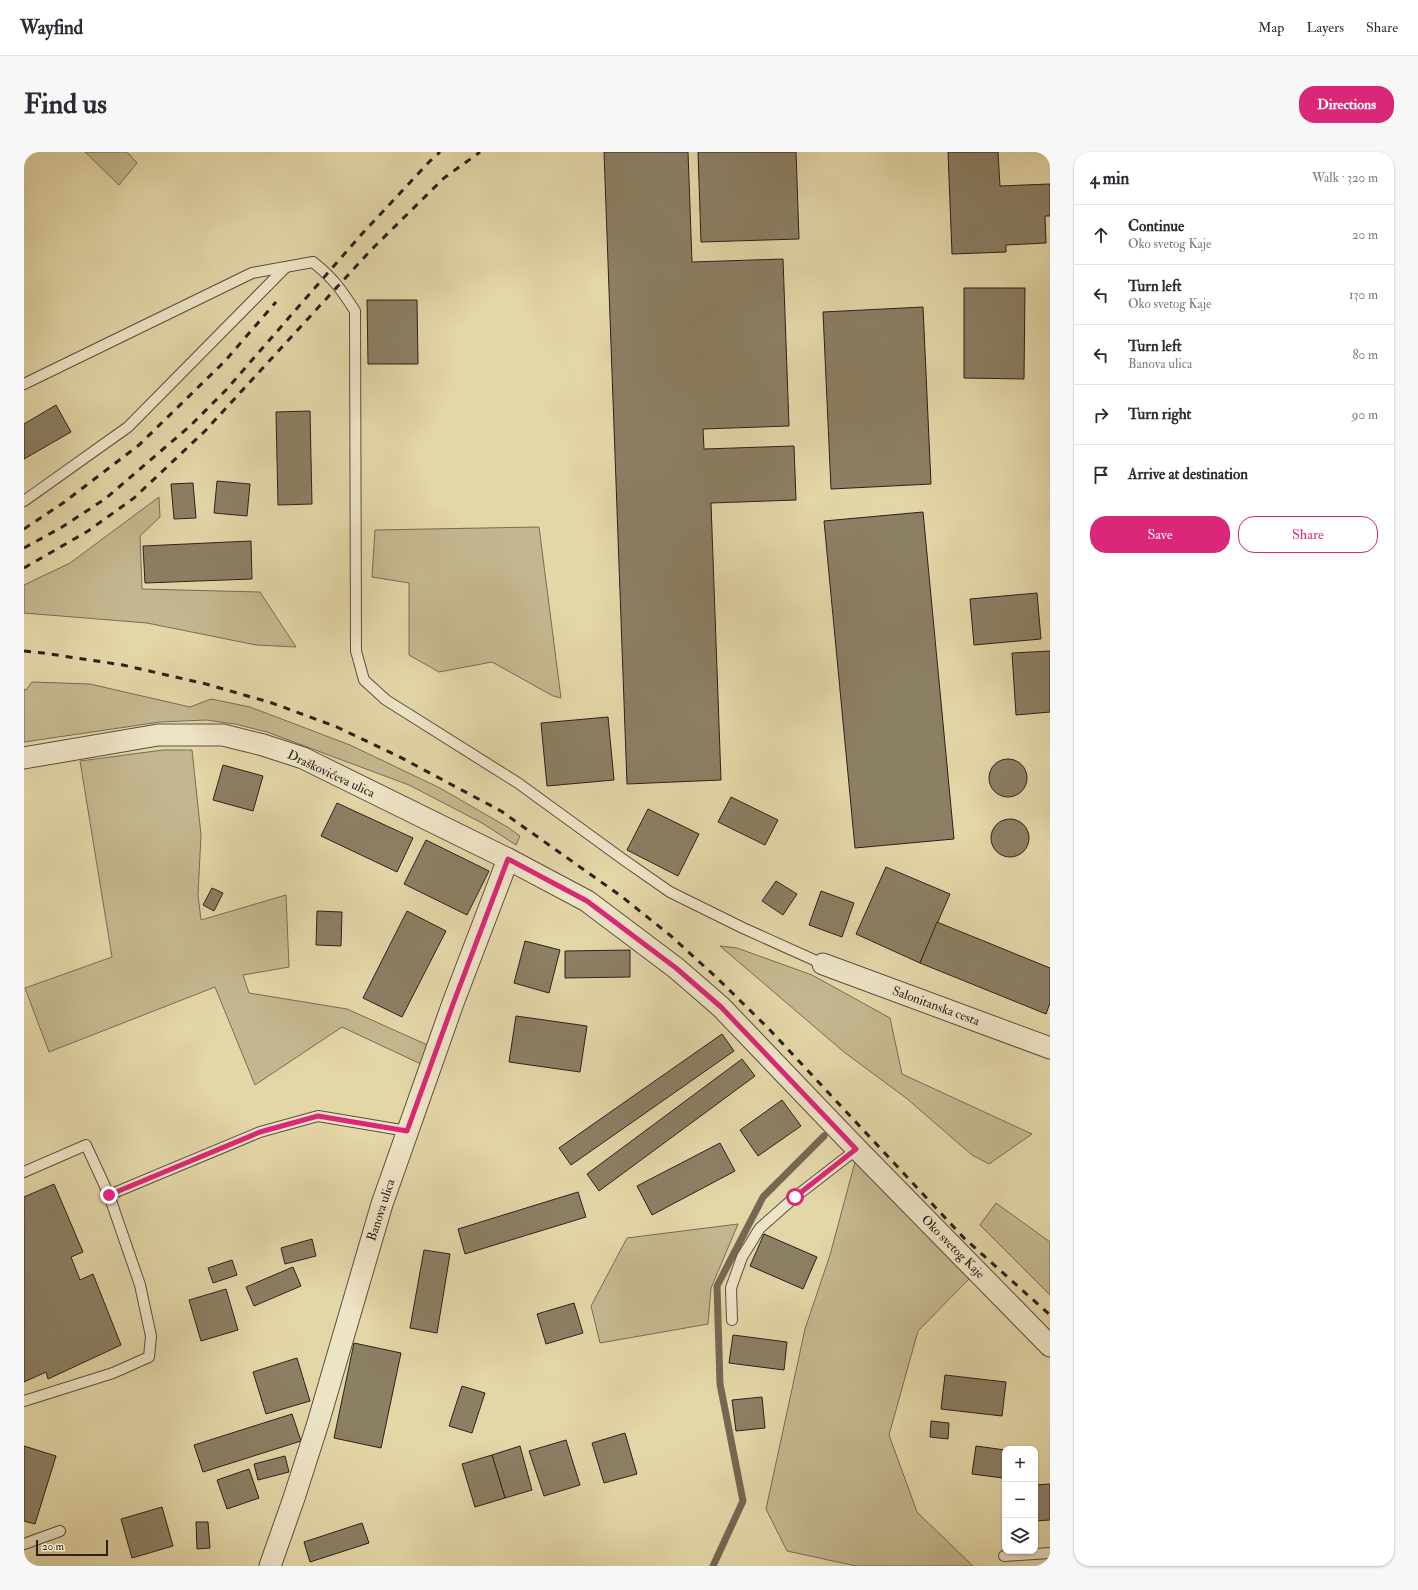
<!DOCTYPE html>
<meta charset="utf-8">
<style>
body{margin:0;font-family:"IM FELL Double Pica",serif;background:#f7f7f7;color:#2b2b33}
.controls{position:absolute;right:12px;bottom:12px;display:grid;overflow:hidden;border-radius:8px;box-shadow:0 1px 3px #0004}
.controls button{width:36px;height:36px;display:grid;place-items:center;padding:0;border:0;border-bottom:1px solid #e1e1e2;background:#fff;color:#2b2b33;font:20px sans-serif}
.scale{position:absolute;left:12px;bottom:10px;width:72px;box-sizing:border-box;padding-left:4px;border:2px solid #2c211b;border-top:0;font-size:11px;line-height:14px;white-space:nowrap;color:#2c211b;-webkit-text-stroke:3px #ede4c6;paint-order:stroke}
.stop{position:absolute;width:12px;height:12px;margin:-9px;border:3px solid #db2777;border-radius:50%;background:#fff}
.stop.end{background:#db2777;border-color:#fff;box-shadow:0 1px 4px #0008}
.list{margin:0;padding:0;list-style:none}
h2{display:flex;justify-content:space-between;align-items:center;height:52px;margin:0;padding:0 16px;font-size:17px}
h2 small{font-size:13px;font-weight:400;color:#7c7c81}
.list li{display:grid;grid-template-columns:26px 1fr auto;gap:12px;align-items:center;box-sizing:border-box;height:60px;padding:0 16px;border-top:1px solid #e1e1e2}
.list b{display:block;font-size:15px;white-space:nowrap}
.list p{margin:0;font-size:13px;white-space:nowrap;color:#7c7c81}
.list em{font-size:13px;font-style:normal;color:#7c7c81}
.actions{display:flex;gap:8px;padding:12px 16px}
.actions a{flex:1;padding:9px 0;border:1px solid #db2777;border-radius:16px;text-align:center;font-size:14px;color:#db2777}
.actions .main{background:#db2777;color:#fff}
.icon{flex:none;width:22px;height:22px;fill:none;stroke:currentColor;stroke-width:2;stroke-linecap:round;stroke-linejoin:round}
.map{position:relative;flex:none;width:1026px;height:1414px;overflow:hidden;border-radius:16px}
header{display:flex;align-items:center;gap:24px;box-sizing:border-box;height:56px;padding:0 20px;background:#fff;border-bottom:1px solid #e1e1e2}
header strong{font-size:19px}
nav{display:flex;gap:22px;margin-inline-start:auto;font-size:14px}
.intro{display:flex;align-items:center;justify-content:space-between;box-sizing:border-box;height:96px;padding:0 24px}
h1{margin:0;font-size:28px}
.button{padding:10px 18px;border-radius:16px;background:#db2777;color:#fff;font-size:14px;font-weight:700}
main{display:flex;gap:24px;padding:0 24px}
aside{flex:1;background:#fff;border-radius:16px;box-shadow:0 1px 3px #0004}
.map>svg:first-child{display:block}
</style>
<header>
<strong>Wayfind</strong>
<nav><a>Map</a><a>Layers</a><a>Share</a></nav>
</header>
<div class="intro"><h1>Find us</h1><a class="button">Directions</a></div>
<main>
<div class="map">
<svg width="1026" height="1414" viewBox="0 0 1026 1414">
<rect width="100%" height="100%" fill="#e3d6a7"/>
<filter id="stains"><feTurbulence type="fractalNoise" baseFrequency=".005" numOctaves="4"/><feColorMatrix values="0 0 0 0 .2 0 0 0 0 .09 0 0 0 0 .02 0 0 0 .5 -.17"/></filter>
<radialGradient id="worn" r=".72"><stop offset=".6" stop-color="#630" stop-opacity="0"/><stop offset="1" stop-color="#630" stop-opacity=".3"/></radialGradient>
<g fill="#c4b78f" stroke="#786c55">
<path d="M 61,0 L 103,0 L 113,11 L 95,33 Z"/>
<path d="M 135,345 L 136,365 L 116,384 L 118,437 L 236,440 L 272,495 L 232,493 L 123,471 L 0,461 L 0,433 L 46,411 Z"/>
<path d="M 515,375 L 537,546 L 529,544 L 468,510 L 415,520 L 385,503 L 385,431 L 348,425 L 351,378 Z"/>
<path d="M 8,530 L 66,532 L 166,555 L 187,547 L 226,555 L 326,593 L 416,636 L 485,676 L 496,684 L 492,693 L 458,671 L 385,633 L 243,580 L 211,572 L 182,568 L 136,570 L 0,590 L 0,537 L 2,538 Z"/>
<path d="M 139,598 L 168,598 L 177,683 L 174,743 L 177,768 L 262,743 L 265,815 L 219,823 L 225,841 L 323,857 L 408,895 L 401,914 L 318,875 L 231,933 L 191,835 L 25,900 L 1,836 L 88,805 L 56,609 Z"/>
<path d="M 696,794 L 713,796 L 788,823 L 866,866 L 878,922 L 1008,982 L 965,1012 L 948,1003 L 882,946 L 820,900 Z"/>
<path d="M 831,1010 L 946,1126 L 894,1179 L 865,1283 L 893,1360 L 949,1414 L 832,1414 L 763,1399 L 742,1357 L 781,1177 L 806,1103 Z"/>
<path d="M 972,1051 L 1026,1090 L 1026,1143 L 956,1073 Z"/>
<path d="M 714,1072 L 687,1136 L 684,1172 L 576,1191 L 567,1154 L 603,1086 Z"/>
</g>
<g fill="none" stroke-linecap="round" stroke-linejoin="round">
<path stroke="#756852" stroke-width="7" d="M 689,1414 L 719,1349 L 696,1232 L 693,1134 L 739,1045 L 800,984"/>
</g>
<g fill="#8b7f64" stroke="#2c211b">
<path d="M 580,0 L 664,0 L 668,110 L 759,107 L 765,274 L 679,277 L 680,297 L 770,294 L 772,348 L 687,351 L 697,628 L 603,632 Z"/>
<path d="M 674,0 L 772,0 L 775,87 L 677,90 Z"/>
<path d="M 924,0 L 974,0 L 976,34 L 1026,32 L 1026,64 L 1021,64 L 1022,91 L 982,93 L 982,100 L 928,102 Z"/>
<path d="M 940,136 L 1001,136 L 1000,227 L 940,226 Z"/>
<path d="M 343,148 L 393,148 L 394,212 L 344,212 Z"/>
<path d="M 899,155 L 907,332 L 807,337 L 799,160 Z"/>
<path d="M 32,253 L 47,280 L 0,307 L 0,272 Z"/>
<path d="M 286,259 L 288,352 L 254,353 L 252,260 Z"/>
<path d="M 193,329 L 226,332 L 223,364 L 190,361 Z"/>
<path d="M 169,331 L 172,366 L 150,367 L 147,332 Z"/>
<path d="M 899,360 L 930,687 L 831,696 L 800,369 Z"/>
<path d="M 227,389 L 228,427 L 121,431 L 119,394 Z"/>
<path d="M 1013,441 L 1017,487 L 950,493 L 946,447 Z"/>
<path d="M 1026,499 L 1026,560 L 992,563 L 988,501 Z"/>
<path d="M 584,565 L 590,628 L 523,634 L 517,571 Z"/>
<circle cx="984" cy="626" r="19"/>
<path d="M 199,613 L 239,624 L 229,659 L 189,648 Z"/>
<path d="M 707,645 L 754,668 L 741,693 L 694,670 Z"/>
<path d="M 313,651 L 389,686 L 373,720 L 297,684 Z"/>
<path d="M 624,657 L 675,682 L 654,724 L 603,698 Z"/>
<circle cx="986" cy="686" r="19"/>
<path d="M 402,688 L 465,719 L 443,763 L 380,732 Z"/>
<path d="M 862,715 L 926,742 L 896,811 L 832,782 Z"/>
<path d="M 752,729 L 773,742 L 759,763 L 738,749 Z"/>
<path d="M 188,736 L 199,741 L 190,759 L 179,753 Z"/>
<path d="M 797,739 L 830,751 L 818,785 L 785,773 Z"/>
<path d="M 293,759 L 318,760 L 317,794 L 292,793 Z"/>
<path d="M 383,759 L 422,779 L 378,865 L 339,846 Z"/>
<path d="M 913,770 L 1026,816 L 1026,851 L 1022,862 L 896,811 Z"/>
<path d="M 501,789 L 536,798 L 525,841 L 490,831 Z"/>
<path d="M 606,798 L 606,825 L 541,826 L 541,799 Z"/>
<path d="M 492,864 L 563,874 L 556,920 L 485,910 Z"/>
<path d="M 698,882 L 710,899 L 547,1013 L 535,996 Z"/>
<path d="M 718,907 L 731,924 L 575,1039 L 563,1022 Z"/>
<path d="M 758,948 L 777,974 L 734,1004 L 716,978 Z"/>
<path d="M 696,991 L 711,1019 L 628,1063 L 613,1034 Z"/>
<path d="M 30,1032 L 59,1100 L 47,1105 L 56,1128 L 69,1122 L 97,1193 L 24,1227 L 22,1220 L 0,1230 L 0,1045 Z"/>
<path d="M 554,1040 L 562,1065 L 441,1102 L 434,1077 Z"/>
<path d="M 740,1082 L 793,1105 L 779,1137 L 726,1114 Z"/>
<path d="M 288,1087 L 292,1104 L 261,1112 L 257,1096 Z"/>
<path d="M 400,1098 L 426,1102 L 413,1181 L 386,1176 Z"/>
<path d="M 208,1108 L 213,1123 L 189,1131 L 184,1116 Z"/>
<path d="M 269,1115 L 277,1134 L 230,1154 L 222,1135 Z"/>
<path d="M 202,1137 L 214,1178 L 177,1189 L 165,1148 Z"/>
<path d="M 550,1151 L 559,1181 L 522,1192 L 513,1162 Z"/>
<path d="M 709,1183 L 763,1190 L 760,1218 L 705,1211 Z"/>
<path d="M 330,1191 L 377,1201 L 357,1296 L 310,1286 Z"/>
<path d="M 273,1206 L 286,1249 L 242,1262 L 229,1220 Z"/>
<path d="M 921,1223 L 982,1230 L 978,1264 L 917,1257 Z"/>
<path d="M 438,1234 L 461,1241 L 448,1281 L 425,1274 Z"/>
<path d="M 738,1245 L 741,1276 L 712,1279 L 708,1248 Z"/>
<path d="M 268,1262 L 277,1289 L 179,1320 L 170,1293 Z"/>
<path d="M 907,1269 L 925,1271 L 924,1287 L 906,1285 Z"/>
<path d="M 601,1281 L 613,1322 L 580,1331 L 568,1291 Z"/>
<path d="M 542,1288 L 556,1333 L 520,1344 L 505,1299 Z"/>
<path d="M 0,1294 L 32,1304 L 11,1372 L 0,1369 Z"/>
<path d="M 496,1294 L 508,1338 L 481,1346 L 468,1303 Z"/>
<path d="M 952,1294 L 981,1298 L 979,1326 L 948,1322 Z"/>
<path d="M 468,1303 L 481,1346 L 451,1355 L 438,1312 Z"/>
<path d="M 261,1304 L 265,1320 L 234,1328 L 230,1312 Z"/>
<path d="M 225,1317 L 235,1346 L 203,1357 L 193,1328 Z"/>
<path d="M 1026,1332 L 1026,1368 L 1011,1369 L 1011,1333 Z"/>
<path d="M 138,1355 L 149,1394 L 108,1406 L 97,1367 Z"/>
<path d="M 172,1370 L 184,1370 L 186,1396 L 173,1397 Z"/>
<path d="M 338,1371 L 345,1391 L 286,1410 L 280,1390 Z"/>
</g>
<g fill="none" stroke-linecap="round" stroke-linejoin="round">
<g stroke="#5a4e3e" stroke-width="12">
<g id="service">
<path d="M 0,232 L 228,121 L 289,110 C 309,126 317,137 331,159 L 332,499 L 340,528 L 362,548 L 494,631 L 600,708 L 646,740 L 719,776 L 799,812"/>
<path d="M 0,349 L 104,275 L 262,115"/>
<path d="M 0,1020 L 62,993 L 85,1043 L 116,1133 L 127,1184 L 125,1205 L 89,1221 L 0,1249"/>
<path d="M 85,1043 L 236,980 L 294,964 L 383,979"/>
<path d="M 708,1168 L 707,1136 L 718,1105 L 736,1076 L 771,1045 L 833,997"/>
<path d="M 0,1392 L 36,1379"/>
<path d="M 980,1404 L 1026,1401"/>
</g>
</g>
<g stroke="#5a4e3e" stroke-width="23">
<g id="minor">
<path d="M 0,606 L 134,583 L 199,583 L 239,593 L 279,606 L 484,707 L 563,749 L 652,816 L 697,855 L 833,997 L 1026,1194"/>
<path d="M 799,812 L 1026,896"/>
<path d="M 246,1414 L 270,1346 L 294,1271 L 358,1052 L 429,851 L 484,707"/>
</g>
</g>
<use href="#service" stroke="#ede4c6" stroke-width="10"/>
<use href="#minor" stroke="#ede4c6" stroke-width="21"/>
<g stroke="#2c211b" stroke-width="3" stroke-dasharray="7 7" stroke-linecap="butt">
<path d="M 0,377 L 39,351 L 115,293 L 201,209 L 252,150"/>
<path d="M 0,396 L 38,375 L 81,347 L 166,274 L 202,238 L 336,84 L 406,9 L 416,0"/>
<path d="M 0,416 L 64,379 L 110,346 L 181,279 L 347,98 L 420,26 L 456,0"/>
<path d="M 0,499 L 19,501 L 99,513 L 182,532 L 248,551 L 313,575 L 374,604 L 477,659 L 597,744 L 647,784 L 693,826 L 745,877 L 940,1086 L 1026,1163"/>
</g>
</g>
<g fill="none" stroke-linecap="round" stroke-linejoin="round">
<path stroke="#db2777" stroke-width="5" d="M 85,1043 L 236,980 L 294,964 L 383,979 L 429,852 L 484,707 L 563,749 L 652,816 L 697,855 L 832,997 L 771,1045"/>
</g>
<g text-anchor="middle" dominant-baseline="central" stroke-width="4" stroke-linejoin="round" paint-order="stroke">
<g font-size="13" fill="#2c211b" stroke="#ede4c6">
<text transform="translate(307 622) rotate(25)">Draškovićeva ulica</text>
<text transform="translate(912 854) rotate(20)">Salonitanska cesta</text>
<text transform="translate(357 1058) rotate(-72)">Banova ulica</text>
<text transform="translate(929 1095) rotate(45)">Oko svetog Kaje</text>
</g>
</g>
<rect width="100%" height="100%" filter="url(#stains)"/>
<rect width="100%" height="100%" fill="url(#worn)"/>
</svg>
<div class="controls">
<button>+</button>
<button>−</button>
<button><svg class="icon" aria-label="layers" viewBox="0 0 24 24"><path d="M12 4l9 5-9 5-9-5zM3 14l9 5 9-5"/></svg></button>
</div>
<div class="scale">20 m</div>
<div class="stop" style="left:771px;top:1045px"></div>
<div class="stop end" style="left:85px;top:1043px"></div>
</div>
<aside>
<h2>4 min<small>Walk · 320 m</small></h2>
<ul class="list">
<li><svg class="icon" aria-label="ahead" viewBox="0 0 24 24"><path d="M12 20V5M6 11l6-6 6 6"/></svg><div><b>Continue</b><p>Oko svetog Kaje</p></div><em>20 m</em></li>
<li><svg class="icon" aria-label="left" viewBox="0 0 24 24"><path d="M17 20v-9H6M10 6l-5 5 5 5"/></svg><div><b>Turn left</b><p>Oko svetog Kaje</p></div><em>130 m</em></li>
<li><svg class="icon" aria-label="left" viewBox="0 0 24 24"><path d="M17 20v-9H6M10 6l-5 5 5 5"/></svg><div><b>Turn left</b><p>Banova ulica</p></div><em>80 m</em></li>
<li><svg class="icon" aria-label="right" viewBox="0 0 24 24"><path d="M7 20v-9h11M14 6l5 5-5 5"/></svg><div><b>Turn right</b></div><em>90 m</em></li>
<li><svg class="icon" aria-label="arrive" viewBox="0 0 24 24"><path d="M6 21V4h12l-3 4 3 4H6"/></svg><div><b>Arrive at destination</b></div></li>
</ul>
<div class="actions"><a class="main">Save</a><a>Share</a></div>
</aside>
</main>
